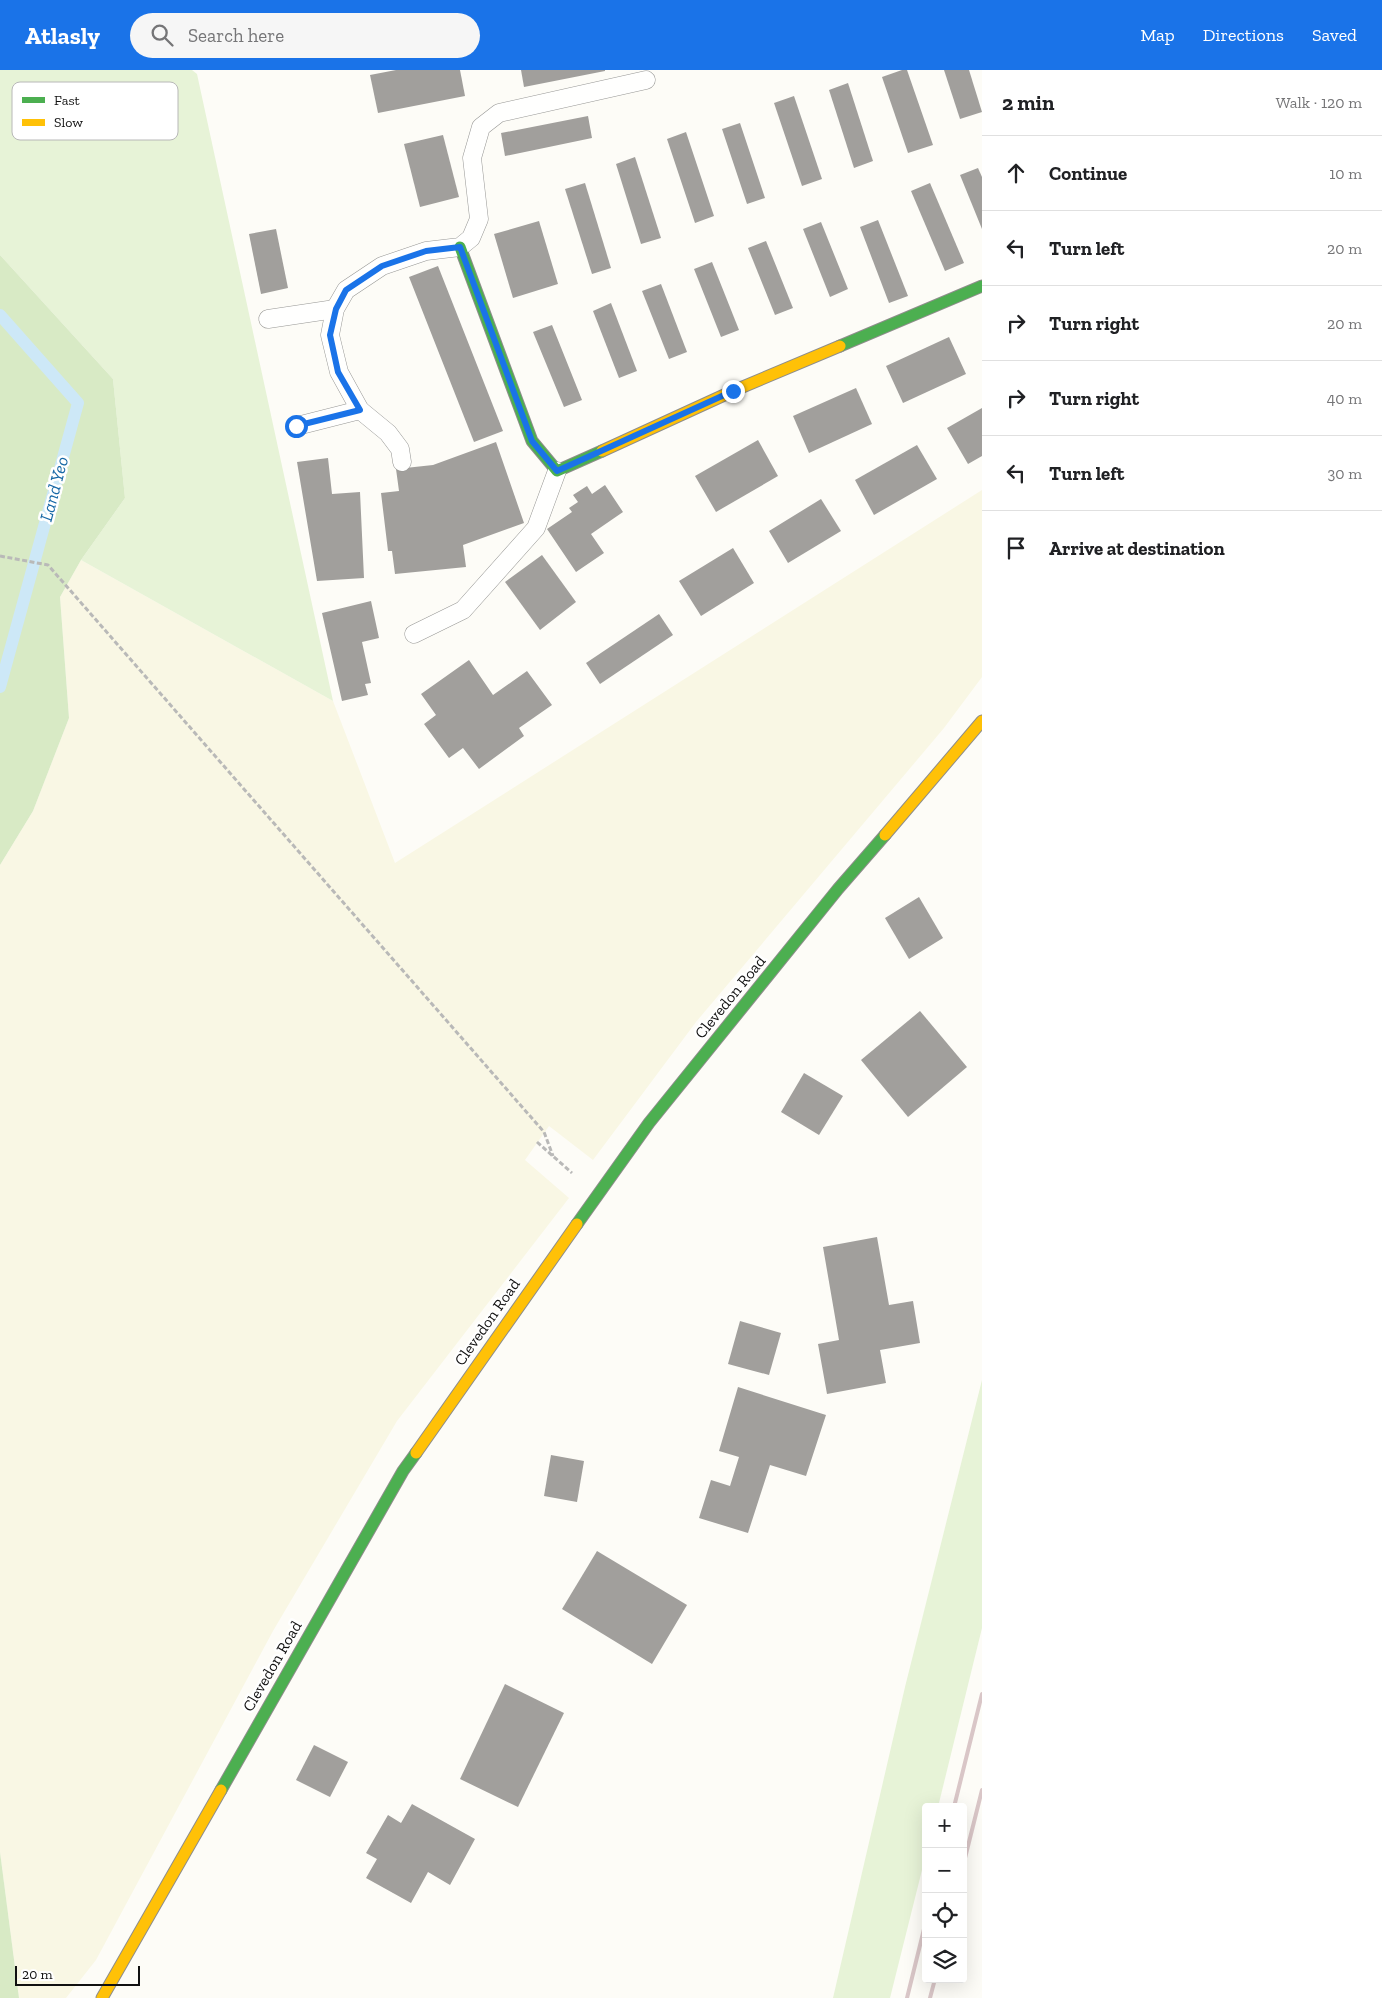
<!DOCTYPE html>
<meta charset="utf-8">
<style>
body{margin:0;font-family:"Zilla Slab",serif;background:#f6f6f6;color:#202124}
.controls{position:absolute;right:15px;bottom:15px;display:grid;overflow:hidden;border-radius:5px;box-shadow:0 5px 20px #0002}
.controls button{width:45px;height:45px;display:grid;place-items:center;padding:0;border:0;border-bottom:1px solid #e0e0e0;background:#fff;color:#202124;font:25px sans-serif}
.scale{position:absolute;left:15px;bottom:12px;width:125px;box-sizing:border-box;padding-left:5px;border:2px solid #111;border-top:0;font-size:14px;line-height:18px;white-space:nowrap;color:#111;-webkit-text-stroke:4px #fff;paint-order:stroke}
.stop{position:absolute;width:15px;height:15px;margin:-11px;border:4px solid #1a73e8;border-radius:50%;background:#fff}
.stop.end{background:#1a73e8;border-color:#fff;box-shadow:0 1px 5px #0008}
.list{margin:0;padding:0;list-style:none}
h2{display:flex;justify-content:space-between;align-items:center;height:65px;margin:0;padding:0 20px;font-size:21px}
h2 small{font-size:16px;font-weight:400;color:#757577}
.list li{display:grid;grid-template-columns:32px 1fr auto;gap:15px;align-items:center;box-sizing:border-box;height:75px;padding:0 20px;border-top:1px solid #e0e0e0}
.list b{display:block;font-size:19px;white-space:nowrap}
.list em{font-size:16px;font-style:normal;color:#757577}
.icon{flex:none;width:28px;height:28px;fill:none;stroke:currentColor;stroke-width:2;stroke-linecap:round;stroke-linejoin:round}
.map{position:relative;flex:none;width:982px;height:1928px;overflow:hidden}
header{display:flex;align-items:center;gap:30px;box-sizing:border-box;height:70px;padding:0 25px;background:#1a73e8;color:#fff}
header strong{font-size:24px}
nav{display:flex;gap:28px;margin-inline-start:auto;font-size:18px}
.search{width:350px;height:45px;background:#f6f6f6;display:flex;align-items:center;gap:12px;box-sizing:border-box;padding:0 18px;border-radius:28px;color:#757577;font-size:19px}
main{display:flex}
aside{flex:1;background:#fff}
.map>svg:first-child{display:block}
</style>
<header>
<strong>Atlasly</strong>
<div class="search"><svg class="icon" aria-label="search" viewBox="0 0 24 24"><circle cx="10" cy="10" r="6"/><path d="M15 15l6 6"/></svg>Search here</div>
<nav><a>Map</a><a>Directions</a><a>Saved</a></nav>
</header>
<main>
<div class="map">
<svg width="982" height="1928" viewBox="0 0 982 1928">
<rect width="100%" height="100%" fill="#fdfcf7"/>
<path fill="#f9f7e4" d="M 982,420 L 982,607 L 944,658 L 696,952 L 593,1090 L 549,1056 L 525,1090 L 569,1128 L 397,1351 L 273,1561 L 96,1890 L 66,1928 L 19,1928 L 0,1782 L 0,795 L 33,741 L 69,648 L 60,527 L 81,490 L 333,631 L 395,793 Z"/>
<g fill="#e7f3d7">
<path d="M 0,0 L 192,0 L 197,4 L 333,631 L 81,490 L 125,428 L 113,309 L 0,185 Z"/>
<path d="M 982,1310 L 982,1558 L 938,1737 L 926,1737 L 926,1784 L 890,1928 L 833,1928 L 905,1617 Z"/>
</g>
<g fill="#d8eac5">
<path d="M 0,185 L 113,309 L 125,428 L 81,490 L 60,527 L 69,648 L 33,741 L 0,795 Z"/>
<path d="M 0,1782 L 19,1928 L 0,1928 Z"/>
</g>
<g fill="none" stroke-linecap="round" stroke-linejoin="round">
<path stroke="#cde8f7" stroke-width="12" d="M 0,245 L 78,333 L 0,617"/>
</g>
<g fill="#a19f9c">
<path d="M 396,0 L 460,0 L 465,26 L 378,43 L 370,5 Z"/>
<path d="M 521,0 L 605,0 L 605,1 L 524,17 Z"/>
<path d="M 902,0 L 907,0 L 933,75 L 908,83 L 882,7 Z"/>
<path d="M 944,0 L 969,0 L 982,42 L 960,49 Z"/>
<path d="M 848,13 L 873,91 L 854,98 L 829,20 Z"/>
<path d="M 794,26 L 822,109 L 802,116 L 774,33 Z"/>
<path d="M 588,46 L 592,68 L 505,86 L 501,63 Z"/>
<path d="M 740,53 L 765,128 L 747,134 L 722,59 Z"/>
<path d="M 686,62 L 714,146 L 695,153 L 667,69 Z"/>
<path d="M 443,65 L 459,127 L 420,137 L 404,74 Z"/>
<path d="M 635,87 L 661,168 L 641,174 L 616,94 Z"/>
<path d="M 978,98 L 982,107 L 982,159 L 960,105 Z"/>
<path d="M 585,113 L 611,198 L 592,204 L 565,119 Z"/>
<path d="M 930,113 L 964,193 L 945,201 L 911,121 Z"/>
<path d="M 878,150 L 908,226 L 889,233 L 860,157 Z"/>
<path d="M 539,151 L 558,214 L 513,228 L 494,164 Z"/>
<path d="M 821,152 L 848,219 L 830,227 L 803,159 Z"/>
<path d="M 276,159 L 288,218 L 261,224 L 249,164 Z"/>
<path d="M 766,171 L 793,238 L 775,245 L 748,178 Z"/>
<path d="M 712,192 L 739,260 L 721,267 L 694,199 Z"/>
<path d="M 438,196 L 503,361 L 474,372 L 409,207 Z"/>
<path d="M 661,214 L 687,282 L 669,289 L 642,221 Z"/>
<path d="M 611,233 L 637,301 L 619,308 L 593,241 Z"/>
<path d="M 552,255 L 582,330 L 564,337 L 533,262 Z"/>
<path d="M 949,267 L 966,304 L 903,333 L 886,296 Z"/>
<path d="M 856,318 L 872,354 L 809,383 L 793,346 Z"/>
<path d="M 982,338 L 982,386 L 968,394 L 947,358 Z"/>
<path d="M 758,370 L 778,406 L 716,442 L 695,406 Z"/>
<path d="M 496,372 L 524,453 L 463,475 L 466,497 L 395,504 L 392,481 L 388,481 L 381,423 L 399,421 L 396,399 L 433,395 Z"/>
<path d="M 917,375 L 937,409 L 874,445 L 855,410 Z"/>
<path d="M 328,388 L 332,424 L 360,422 L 364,508 L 317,511 L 297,392 Z"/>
<path d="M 605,415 L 623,442 L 591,464 L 604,483 L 576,502 L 547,459 L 572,442 L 569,438 L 578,432 L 573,425 L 587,416 L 592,424 Z"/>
<path d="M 821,429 L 841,461 L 788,493 L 769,461 Z"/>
<path d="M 733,478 L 754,513 L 701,546 L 679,511 Z"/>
<path d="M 542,485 L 576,532 L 540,560 L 505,512 Z"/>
<path d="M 371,531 L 379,568 L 362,572 L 371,613 L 365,614 L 368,625 L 342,631 L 322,543 Z"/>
<path d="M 659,544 L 673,565 L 600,614 L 586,593 Z"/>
<path d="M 469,590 L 493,625 L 527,601 L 552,635 L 519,658 L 524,666 L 479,699 L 463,678 L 449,688 L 424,654 L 436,645 L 421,624 Z"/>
<path d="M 919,827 L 943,868 L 909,889 L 885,848 Z"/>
<path d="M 920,941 L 967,997 L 908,1047 L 861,990 Z"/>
<path d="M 804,1003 L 843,1026 L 819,1065 L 781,1042 Z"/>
<path d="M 877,1167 L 889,1235 L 913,1231 L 920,1273 L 880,1280 L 886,1313 L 827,1324 L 818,1274 L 839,1270 L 823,1177 Z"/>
<path d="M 740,1251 L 781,1263 L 769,1305 L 728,1294 Z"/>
<path d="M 738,1317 L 826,1345 L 806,1406 L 770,1395 L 748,1463 L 699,1448 L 711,1410 L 730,1416 L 739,1387 L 719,1381 Z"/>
<path d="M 551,1385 L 584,1391 L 577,1432 L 544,1426 Z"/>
<path d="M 597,1481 L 687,1535 L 652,1594 L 562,1539 Z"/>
<path d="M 505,1614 L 564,1643 L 518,1737 L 460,1709 Z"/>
<path d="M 314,1675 L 348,1692 L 330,1727 L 296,1710 Z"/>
<path d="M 412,1734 L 475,1769 L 450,1815 L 428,1802 L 411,1833 L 366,1808 L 377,1789 L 366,1783 L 388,1745 L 401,1753 Z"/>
</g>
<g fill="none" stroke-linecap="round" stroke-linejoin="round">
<g stroke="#979795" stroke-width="19">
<g id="lane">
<path d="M 268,249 L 335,239"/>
<path d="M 297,356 L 360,340"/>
<path d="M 402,392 L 400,379 L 388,363 L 360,340 L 339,302 L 330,265 L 335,239 L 346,220 L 382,196 L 426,181 L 460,177 L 471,168 L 479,149 L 472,88 L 481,57 L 499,43 L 646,10"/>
<path d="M 414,564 L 463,540 L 536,458 L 557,401"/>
</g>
</g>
<g stroke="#8e8d8b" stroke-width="13">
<g id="fast">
<path d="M 460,177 L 532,371 L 557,401 L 602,381"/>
<path d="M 840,276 L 982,216"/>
<path d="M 577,1154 L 649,1053 L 838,819 L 885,765"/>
<path d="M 221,1720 L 403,1401 L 416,1383"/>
</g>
</g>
<g stroke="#8e8d8b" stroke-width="13">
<g id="slow">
<path d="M 602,381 L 733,321 L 840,276"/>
<path d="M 885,765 L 982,651"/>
<path d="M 416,1383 L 577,1154"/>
<path d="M 102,1928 L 221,1720"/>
</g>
</g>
<g stroke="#b9b9b8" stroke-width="3" stroke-dasharray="5 2.5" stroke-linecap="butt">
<path d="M 0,486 L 48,495 L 544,1062 L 553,1086"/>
<path d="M 537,1072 L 572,1103"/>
</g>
<use href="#lane" stroke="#fffffe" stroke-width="18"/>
<use href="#fast" stroke="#4caf50" stroke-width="11"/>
<use href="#slow" stroke="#ffc107" stroke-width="11"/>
<g stroke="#d9c6c7" stroke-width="4">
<path d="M 954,1737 L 982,1624"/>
<path d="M 963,1796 L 982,1720"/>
<path d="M 907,1928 L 926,1851"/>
<path d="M 930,1928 L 935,1909"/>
</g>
</g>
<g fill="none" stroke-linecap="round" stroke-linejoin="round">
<path stroke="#1a73e8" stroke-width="6" d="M 296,356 L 360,340 L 338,302 L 330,265 L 336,239 L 346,220 L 382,196 L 426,181 L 460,177 L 532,371 L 557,401 L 733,321"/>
</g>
<g text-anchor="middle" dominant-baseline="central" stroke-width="5" stroke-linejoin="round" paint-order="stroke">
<g font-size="16" fill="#111" stroke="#fff">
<text transform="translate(730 927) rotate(-51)">Clevedon Road</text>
<text transform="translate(487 1252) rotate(-55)">Clevedon Road</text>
<text transform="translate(272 1596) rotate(-60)">Clevedon Road</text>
</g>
<g font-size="18" font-style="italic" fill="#1768a6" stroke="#fff">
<text transform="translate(54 419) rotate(-75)">Land Yeo</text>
</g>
</g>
<rect x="12" y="12" width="166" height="58" rx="8" fill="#fff" stroke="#b8b8b8" stroke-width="1"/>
<rect x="22" y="27" width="23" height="6" fill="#4caf50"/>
<rect x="22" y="49" width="23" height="7" fill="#ffc107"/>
<g font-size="14" fill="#111">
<text x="54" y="35">Fast</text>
<text x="54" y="57">Slow</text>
</g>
</svg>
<div class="controls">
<button>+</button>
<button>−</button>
<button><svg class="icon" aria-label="locate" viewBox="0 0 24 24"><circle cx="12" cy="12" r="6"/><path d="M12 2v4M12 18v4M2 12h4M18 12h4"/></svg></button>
<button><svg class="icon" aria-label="layers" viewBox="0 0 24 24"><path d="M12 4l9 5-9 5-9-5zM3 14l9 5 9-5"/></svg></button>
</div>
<div class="scale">20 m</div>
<div class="stop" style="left:296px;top:356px"></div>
<div class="stop end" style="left:733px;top:321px"></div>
</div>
<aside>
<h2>2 min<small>Walk · 120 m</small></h2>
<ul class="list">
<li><svg class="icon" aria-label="ahead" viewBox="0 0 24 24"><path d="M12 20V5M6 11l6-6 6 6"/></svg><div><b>Continue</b></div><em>10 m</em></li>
<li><svg class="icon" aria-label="left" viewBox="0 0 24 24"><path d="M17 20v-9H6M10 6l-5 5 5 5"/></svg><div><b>Turn left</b></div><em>20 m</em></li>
<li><svg class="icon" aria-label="right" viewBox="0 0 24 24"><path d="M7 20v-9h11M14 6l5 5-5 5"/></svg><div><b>Turn right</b></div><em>20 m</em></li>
<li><svg class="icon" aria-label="right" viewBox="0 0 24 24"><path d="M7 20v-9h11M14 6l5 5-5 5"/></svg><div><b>Turn right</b></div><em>40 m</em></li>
<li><svg class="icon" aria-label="left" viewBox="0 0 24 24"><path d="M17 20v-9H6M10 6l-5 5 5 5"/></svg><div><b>Turn left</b></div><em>30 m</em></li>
<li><svg class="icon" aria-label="arrive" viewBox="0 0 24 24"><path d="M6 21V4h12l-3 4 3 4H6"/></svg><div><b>Arrive at destination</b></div></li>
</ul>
</aside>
</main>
